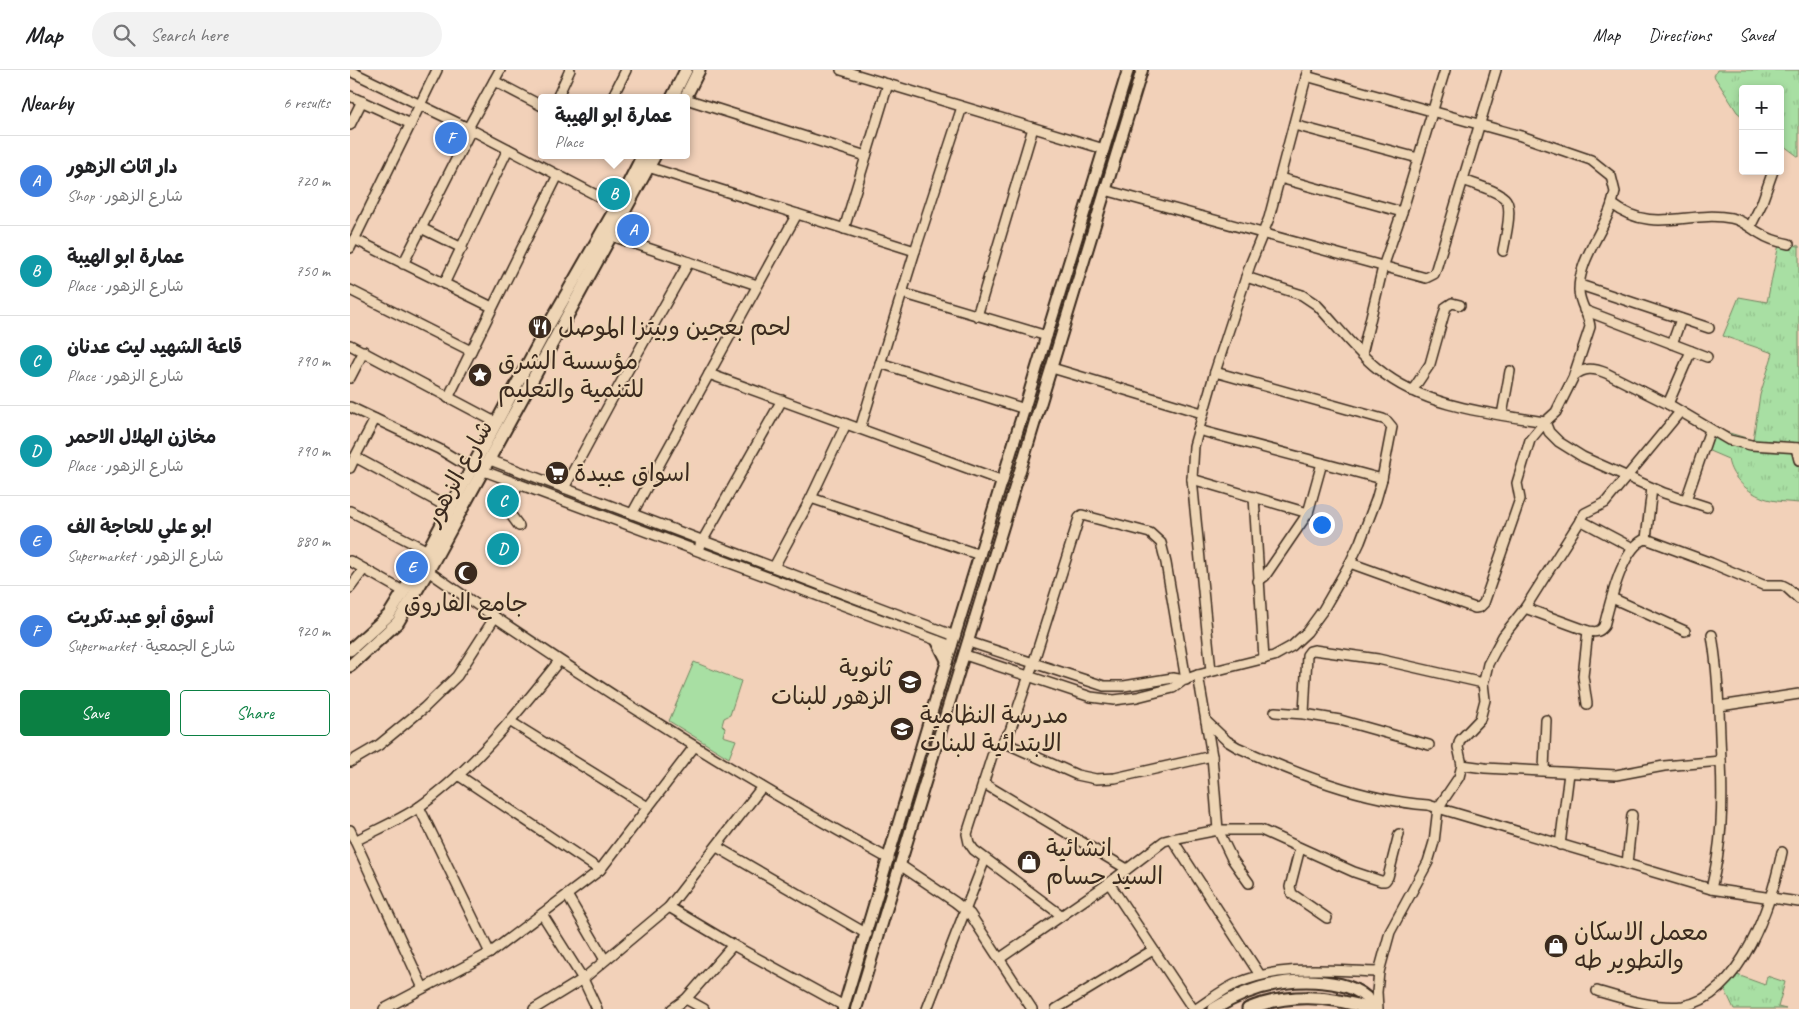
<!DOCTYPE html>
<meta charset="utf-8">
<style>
body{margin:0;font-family:Caveat,"Playpen Sans Arabic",sans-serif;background:#f2f2f2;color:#202124}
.controls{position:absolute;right:15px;top:15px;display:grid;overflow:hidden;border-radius:5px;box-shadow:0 2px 8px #0003}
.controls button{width:45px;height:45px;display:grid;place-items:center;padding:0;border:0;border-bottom:1px solid #e0e0e0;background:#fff;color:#202124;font:25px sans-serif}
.you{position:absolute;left:971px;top:454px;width:18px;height:18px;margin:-12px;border:4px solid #fff;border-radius:50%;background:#1a73e8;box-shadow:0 0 0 8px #1a73e833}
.badge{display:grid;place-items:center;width:32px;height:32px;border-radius:50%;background:#0b8043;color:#fff;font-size:16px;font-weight:700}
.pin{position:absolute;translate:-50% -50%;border:2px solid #fff;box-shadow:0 1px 5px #0006}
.popup{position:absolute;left:188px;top:24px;width:152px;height:65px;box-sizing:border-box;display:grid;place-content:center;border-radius:5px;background:#fff;filter:drop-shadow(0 1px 4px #0005);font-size:16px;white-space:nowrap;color:#757577}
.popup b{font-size:19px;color:#202124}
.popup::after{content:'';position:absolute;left:50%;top:100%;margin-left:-10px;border:10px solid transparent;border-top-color:#fff}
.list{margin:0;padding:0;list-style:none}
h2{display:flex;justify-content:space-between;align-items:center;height:65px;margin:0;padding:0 20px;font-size:21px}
h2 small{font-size:16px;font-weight:400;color:#757577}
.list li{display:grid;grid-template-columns:32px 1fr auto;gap:15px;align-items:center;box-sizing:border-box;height:90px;padding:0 20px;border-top:1px solid #e0e0e0}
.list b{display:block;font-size:19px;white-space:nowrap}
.list p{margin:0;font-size:16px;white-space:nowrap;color:#757577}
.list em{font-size:16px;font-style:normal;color:#757577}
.actions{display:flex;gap:10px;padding:15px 20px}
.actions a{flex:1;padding:11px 0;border:1px solid #0b8043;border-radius:5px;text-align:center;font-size:18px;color:#0b8043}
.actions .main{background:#0b8043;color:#fff}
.icon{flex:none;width:28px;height:28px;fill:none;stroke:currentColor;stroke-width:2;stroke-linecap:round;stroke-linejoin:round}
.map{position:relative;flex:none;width:1449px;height:939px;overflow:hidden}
header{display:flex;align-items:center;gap:30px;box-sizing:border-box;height:70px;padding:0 25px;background:#fff;border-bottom:1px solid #e0e0e0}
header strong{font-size:24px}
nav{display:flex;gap:28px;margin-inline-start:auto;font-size:18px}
.search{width:350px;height:45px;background:#f2f2f2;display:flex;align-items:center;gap:12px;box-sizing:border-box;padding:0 18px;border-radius:28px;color:#757577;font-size:19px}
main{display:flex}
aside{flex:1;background:#fff}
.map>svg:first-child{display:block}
</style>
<header>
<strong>Map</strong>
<div class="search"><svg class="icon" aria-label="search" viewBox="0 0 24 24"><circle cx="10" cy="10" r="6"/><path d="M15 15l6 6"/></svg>Search here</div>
<nav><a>Map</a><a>Directions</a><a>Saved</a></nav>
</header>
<main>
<aside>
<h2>Nearby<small>6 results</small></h2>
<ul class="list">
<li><span class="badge" style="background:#3f7fe0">A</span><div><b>دار اثاث الزهور</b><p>Shop · شارع الزهور</p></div><em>720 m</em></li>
<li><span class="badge" style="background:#0f9aa8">B</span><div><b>عمارة ابو الهيبة</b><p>Place · شارع الزهور</p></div><em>750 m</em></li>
<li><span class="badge" style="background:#0f9aa8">C</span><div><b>قاعة الشهيد ليث عدنان</b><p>Place · شارع الزهور</p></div><em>790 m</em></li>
<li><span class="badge" style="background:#0f9aa8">D</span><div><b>مخازن الهلال الاحمر</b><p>Place · شارع الزهور</p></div><em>790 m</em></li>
<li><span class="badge" style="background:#3f7fe0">E</span><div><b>ابو علي للحاجة الف</b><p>Supermarket · شارع الزهور</p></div><em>880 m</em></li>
<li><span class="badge" style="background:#3f7fe0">F</span><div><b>أسوق أبو عبد.تكريت</b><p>Supermarket · شارع الجمعية</p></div><em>920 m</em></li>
</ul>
<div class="actions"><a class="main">Save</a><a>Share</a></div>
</aside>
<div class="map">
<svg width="1449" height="939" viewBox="0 0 1449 939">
<defs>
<pattern id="grass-tufts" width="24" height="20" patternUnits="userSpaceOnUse" patternTransform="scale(1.25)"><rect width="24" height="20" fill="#a8dfa3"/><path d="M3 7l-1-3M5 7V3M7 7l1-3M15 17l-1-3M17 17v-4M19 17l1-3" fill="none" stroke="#92c08c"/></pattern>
</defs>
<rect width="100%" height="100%" fill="#f2d1b9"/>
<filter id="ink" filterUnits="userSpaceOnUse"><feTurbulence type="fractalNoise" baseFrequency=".02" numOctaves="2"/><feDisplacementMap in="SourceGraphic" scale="10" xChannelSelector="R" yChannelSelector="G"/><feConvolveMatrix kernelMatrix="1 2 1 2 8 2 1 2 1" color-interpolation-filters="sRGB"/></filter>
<g filter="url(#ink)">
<g fill="url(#grass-tufts)" stroke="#728460">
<path d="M 1367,0 L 1449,0 L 1449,87 L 1430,73 L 1430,19 L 1393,19 L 1393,47 L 1387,42 L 1364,6 Z"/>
<path d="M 1429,174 L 1449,176 L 1449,433 C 1440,432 1430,432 1421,430 C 1401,426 1381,409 1378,389 L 1357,380 L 1366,359 L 1403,370 L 1410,325 L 1423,283 L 1373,266 L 1389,227 L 1417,232 Z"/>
<path d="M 1382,903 L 1415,915 L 1417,906 L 1435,912 L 1428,937 L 1436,939 L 1384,939 L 1371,911 Z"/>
</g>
<path fill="#a8dfa3" stroke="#728460" d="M 344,592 L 391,611 L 380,645 L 374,648 L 372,655 L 375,658 L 373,666 L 386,670 L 379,688 L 319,651 Z"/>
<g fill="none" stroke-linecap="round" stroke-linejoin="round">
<g stroke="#3b2a1e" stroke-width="12">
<g id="minor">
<path d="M 491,0 L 754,79"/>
<path d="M 0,1 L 118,58 L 267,136"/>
<path d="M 956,6 L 1171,66 L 1241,90 L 1261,106 L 1265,122 L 1262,134 C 1253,163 1229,189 1229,220 C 1229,234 1239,244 1240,257 L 1224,305"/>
<path d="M 144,11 L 192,36"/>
<path d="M 0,26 L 61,54"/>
<path d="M 207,28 L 220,0"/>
<path d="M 262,28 L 276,0"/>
<path d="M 336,29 L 516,86"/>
<path d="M 0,55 L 12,31"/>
<path d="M 944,55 L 1068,88"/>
<path d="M 118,58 L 150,0"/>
<path d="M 298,97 L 565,181 L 612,37"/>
<path d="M 930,108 L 1052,142"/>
<path d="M 1113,110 C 1123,114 1150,121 1156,130 C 1163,139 1155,169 1153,181"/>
<path d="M 755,120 L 1076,208 L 1084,204 L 1086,199 L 1146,0"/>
<path d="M 1262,134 C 1302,165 1339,140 1381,148 C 1393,150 1400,158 1411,164 C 1420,170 1429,172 1439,174"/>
<path d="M 1400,157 L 1411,135 L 1423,101"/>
<path d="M 71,158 L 112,178"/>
<path d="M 494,159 L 538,14"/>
<path d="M 262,166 L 407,215"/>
<path d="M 4,169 L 142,237"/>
<path d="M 0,178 L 87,0"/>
<path d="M 53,194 L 121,60"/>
<path d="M 896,207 L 952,225 L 967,235 C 987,256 1005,281 1028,299 C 1074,337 1137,343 1195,352"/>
<path d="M 94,214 L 158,79"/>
<path d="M 1230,215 L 1359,258"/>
<path d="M 0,220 L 121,281"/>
<path d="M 552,223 L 697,266"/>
<path d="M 1234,240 L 1357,287"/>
<path d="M 627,246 L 683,58"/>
<path d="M 1322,274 L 1331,249"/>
<path d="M 0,275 L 147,353"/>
<path d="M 1012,284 L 1033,197 L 1052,142 L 1095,0"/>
<path d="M 530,293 L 675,339"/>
<path d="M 702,298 L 852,343"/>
<path d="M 359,304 L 653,411"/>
<path d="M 0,308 L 14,281"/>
<path d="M 1062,321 L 1080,294 L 1096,237 L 1102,233 L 1110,235"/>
<path d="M 98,328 L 208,105"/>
<path d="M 1318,334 L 1341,281"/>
<path d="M 0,337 L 89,379 L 122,399"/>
<path d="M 1152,345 L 1160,301"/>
<path d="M 1195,352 L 1199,362 L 1209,372 L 1233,387 L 1314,423 L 1357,437"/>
<path d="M 510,359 L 565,181"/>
<path d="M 848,360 L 1032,409"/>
<path d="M 1446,378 L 1449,390"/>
<path d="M 5,387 L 25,349"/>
<path d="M 140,390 L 605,566"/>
<path d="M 0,398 L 5,387 L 101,439"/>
<path d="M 134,401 L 602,576"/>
<path d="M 842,409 L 958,443"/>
<path d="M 168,414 L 158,441 L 169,456"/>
<path d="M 214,418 L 269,316 L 339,192"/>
<path d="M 904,427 L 914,589"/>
<path d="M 461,428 L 630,485"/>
<path d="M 1336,430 L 1360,360"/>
<path d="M 0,441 L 78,481"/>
<path d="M 282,444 L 447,144"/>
<path d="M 1230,450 L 1283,478"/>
<path d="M 1296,469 L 1302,418"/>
<path d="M 350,475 L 432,330"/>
<path d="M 0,491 L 53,521"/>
<path d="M 1000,493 L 1125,538 L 1130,537 L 1134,533 L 1170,429 L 1167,413 L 1180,370 L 1195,352 L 1206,342 L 1224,306 C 1234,297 1244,298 1256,303 L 1318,334 L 1379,370 L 1401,375 L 1449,378"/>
<path d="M 424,497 L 461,428 L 496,354"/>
<path d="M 78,501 C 227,605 380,702 539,789"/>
<path d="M 908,511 L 915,506 L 958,443 L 972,393"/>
<path d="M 0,518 L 14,499"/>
<path d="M 1262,528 L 1335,561"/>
<path d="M 1175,538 L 1238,561 C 1245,562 1249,563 1254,556 C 1260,534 1272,476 1296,469 L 1361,493 L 1413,515 L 1432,515 L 1436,517 L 1449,529"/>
<path d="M 619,572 L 754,616 L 774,616 L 823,608 L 834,610"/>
<path d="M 615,585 L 741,627 L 764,630 L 787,627 L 823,618 L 834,610 L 848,605 L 924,586 L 942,576 L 957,562 L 973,540 L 1000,493 L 1010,472 L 1026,430 L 1032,409 L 1042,357 L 1037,351 L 1033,349 L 865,302"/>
<path d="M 861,601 L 842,409 L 844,376 L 865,302 L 900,195 L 919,148 L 958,0"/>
<path d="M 848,605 L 862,686 L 868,760 L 882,789 L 899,813"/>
<path d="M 1237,634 L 1233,606 L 1238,561"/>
<path d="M 1370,636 L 1449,624"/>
<path d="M 925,642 L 954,644 L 990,650 L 1079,675"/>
<path d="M 954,644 L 957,585 L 960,581 L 964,580 L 1028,589 L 1133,613"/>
<path d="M 856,651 L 877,671 L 887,677 C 947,704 1011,730 1078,735 L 1361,819 L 1449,832"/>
<path d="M 161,652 L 298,737"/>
<path d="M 653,672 L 727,705 L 746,709 L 765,708 L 862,686"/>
<path d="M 0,692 L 29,675 L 74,638 L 107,606 L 145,547"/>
<path d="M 1112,695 L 1135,698 L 1266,705 L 1314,696 L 1371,691"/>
<path d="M 1194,700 L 1196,650"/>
<path d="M 108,705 L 250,800"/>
<path d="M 633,713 L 777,799"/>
<path d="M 69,737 L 140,883"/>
<path d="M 0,760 L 73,918"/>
<path d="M 822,769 L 910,905"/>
<path d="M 5,771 C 26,760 50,750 69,737 C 124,699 168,642 209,591"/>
<path d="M 1210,775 L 1219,703"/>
<path d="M 367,777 L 517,864"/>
<path d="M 950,778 L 940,817 L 942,824 L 977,848"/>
<path d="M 1277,794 L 1282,745"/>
<path d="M 550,795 L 605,832 L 620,844 L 682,939"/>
<path d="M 759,813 L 843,939"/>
<path d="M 1361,819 C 1372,775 1373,736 1371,690 C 1369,648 1369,607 1362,565"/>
<path d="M 217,825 L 255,890"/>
<path d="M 319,837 L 383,875 L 494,936"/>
<path d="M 192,844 L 233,909 L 247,939"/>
<path d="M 711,845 L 624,780 L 619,773 L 617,764 L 642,686 L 660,661 L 683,594 L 729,448 L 732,445 L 800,463 L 811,473 L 816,493 L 836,610"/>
<path d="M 649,889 L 759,813 L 814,771 L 822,769 L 868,760 L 911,760 L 1004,802 L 1031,811 L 1035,811 L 1038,807 L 1049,764"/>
<path d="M 1247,921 C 1274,929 1305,939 1333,936 C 1392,926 1422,831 1432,782"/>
<path d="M 336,929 L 354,939"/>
<path d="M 34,939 L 140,883 L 250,800 L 344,677"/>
<path d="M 184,939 L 233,909 L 319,837 L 412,717"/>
<path d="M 322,939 L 336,929 L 383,875"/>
<path d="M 577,939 L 635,789"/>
<path d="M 706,939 L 803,880"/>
<path d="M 846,939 C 860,930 873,919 888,913 C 932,894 982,901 1029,902"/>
<path d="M 1028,939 L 1027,922 L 1029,902 L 1040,862 L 1078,792 L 1084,772 L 1088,738 L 1109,707 L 1112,695 L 1108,677 L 1110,670 L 1130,649 L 1135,630 L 1133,613 L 1135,607 L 1138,594 L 1153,566 L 1175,538 L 1235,443 L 1255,433 L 1330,342"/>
</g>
</g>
<g stroke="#3b2a1e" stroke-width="14">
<g id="tertiary">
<path d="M 587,571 L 597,591"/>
<path d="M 493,939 L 597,591 L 778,0"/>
<path d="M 506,939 L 792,0"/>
</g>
</g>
<g stroke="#3b2a1e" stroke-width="15">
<g id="secondary">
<path d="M 322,28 L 336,0"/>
<path d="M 335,28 L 349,0"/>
<path d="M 0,580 L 39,545 L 70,495 L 197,258 L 267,136 L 293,85"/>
<path d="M 0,596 L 48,552 L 78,501 L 305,85"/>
<path d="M 864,939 C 897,918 935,908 974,912 C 995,914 1014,920 1026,939"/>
<path d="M 898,939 C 937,923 980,925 1019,939"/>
</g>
</g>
<use href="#minor" stroke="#eed5b5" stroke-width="9"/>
<use href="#tertiary" stroke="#eed5b5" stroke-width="10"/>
<use href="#secondary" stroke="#eed5b5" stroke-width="11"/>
</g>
</g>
<defs>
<g id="restaurant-disc" transform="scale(1.25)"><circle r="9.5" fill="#3b2a1e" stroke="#eed5b5"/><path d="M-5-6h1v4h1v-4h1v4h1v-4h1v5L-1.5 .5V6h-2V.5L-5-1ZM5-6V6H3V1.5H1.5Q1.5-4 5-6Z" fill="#fff"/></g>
<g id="sight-disc" transform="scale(1.25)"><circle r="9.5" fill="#3b2a1e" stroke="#eed5b5"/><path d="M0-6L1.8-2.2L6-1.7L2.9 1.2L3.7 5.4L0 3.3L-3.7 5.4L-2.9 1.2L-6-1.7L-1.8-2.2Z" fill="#fff"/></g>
<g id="supermarket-disc" transform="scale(1.25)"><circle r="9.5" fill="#3b2a1e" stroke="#eed5b5"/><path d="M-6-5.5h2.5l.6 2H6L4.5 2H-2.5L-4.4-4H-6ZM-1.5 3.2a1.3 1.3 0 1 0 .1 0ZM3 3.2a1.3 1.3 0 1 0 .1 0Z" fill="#fff"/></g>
<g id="mosque-disc" transform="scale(1.25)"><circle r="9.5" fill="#3b2a1e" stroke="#eed5b5"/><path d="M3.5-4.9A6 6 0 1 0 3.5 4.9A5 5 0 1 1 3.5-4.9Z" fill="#fff"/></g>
<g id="school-disc" transform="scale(1.25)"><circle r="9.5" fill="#3b2a1e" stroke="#eed5b5"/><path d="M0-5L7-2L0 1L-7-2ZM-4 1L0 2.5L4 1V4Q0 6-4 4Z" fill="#fff"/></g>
<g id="shop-disc" transform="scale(1.25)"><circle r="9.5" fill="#3b2a1e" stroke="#eed5b5"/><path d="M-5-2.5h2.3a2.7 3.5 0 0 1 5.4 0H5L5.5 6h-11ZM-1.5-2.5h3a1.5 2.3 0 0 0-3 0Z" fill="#fff"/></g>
</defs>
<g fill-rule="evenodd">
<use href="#restaurant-disc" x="190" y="257"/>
<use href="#sight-disc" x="130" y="305"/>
<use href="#supermarket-disc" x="207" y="403"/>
<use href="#mosque-disc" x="116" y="503"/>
<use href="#school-disc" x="560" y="612"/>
<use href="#school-disc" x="552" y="659"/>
<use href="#shop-disc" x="679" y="792"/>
<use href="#shop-disc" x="1206" y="876"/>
</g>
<g text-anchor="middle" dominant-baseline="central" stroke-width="4" stroke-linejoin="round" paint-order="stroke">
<g font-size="24" fill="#3b2a1e" stroke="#eed5b5" text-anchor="start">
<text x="208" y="257">لحم بعجين وبيتزا الموصل</text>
<text x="148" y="291">مؤسسة الشرق<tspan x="148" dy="28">للتنمية والتعليم</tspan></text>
<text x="224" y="403">اسواق عبيدة</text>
<text x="116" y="533" text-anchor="middle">جامع الفاروق</text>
<text x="542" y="598" text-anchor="end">ثانوية<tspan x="542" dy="28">الزهور للبنات</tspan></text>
<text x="570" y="645">مدرسة النظامية<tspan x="570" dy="28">الابتدائية للبنات</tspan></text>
<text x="696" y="778">انشائية<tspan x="696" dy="28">السيد حسام</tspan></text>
<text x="1224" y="862">معمل الاسكان<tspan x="1224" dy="28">والتطوير طه</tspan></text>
</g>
<g font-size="24" fill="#3b2a1e" stroke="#eed5b5">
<text transform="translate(108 403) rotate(-61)">شارع الزهور</text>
</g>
</g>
</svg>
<div class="controls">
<button>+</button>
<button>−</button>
</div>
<div class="you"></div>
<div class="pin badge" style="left:283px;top:160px;background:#3f7fe0">A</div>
<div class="pin badge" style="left:264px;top:124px;background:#0f9aa8">B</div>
<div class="popup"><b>عمارة ابو الهيبة</b>Place</div>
<div class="pin badge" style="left:153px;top:431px;background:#0f9aa8">C</div>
<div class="pin badge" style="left:153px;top:479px;background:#0f9aa8">D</div>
<div class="pin badge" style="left:62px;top:497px;background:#3f7fe0">E</div>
<div class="pin badge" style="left:101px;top:68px;background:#3f7fe0">F</div>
</div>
</main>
